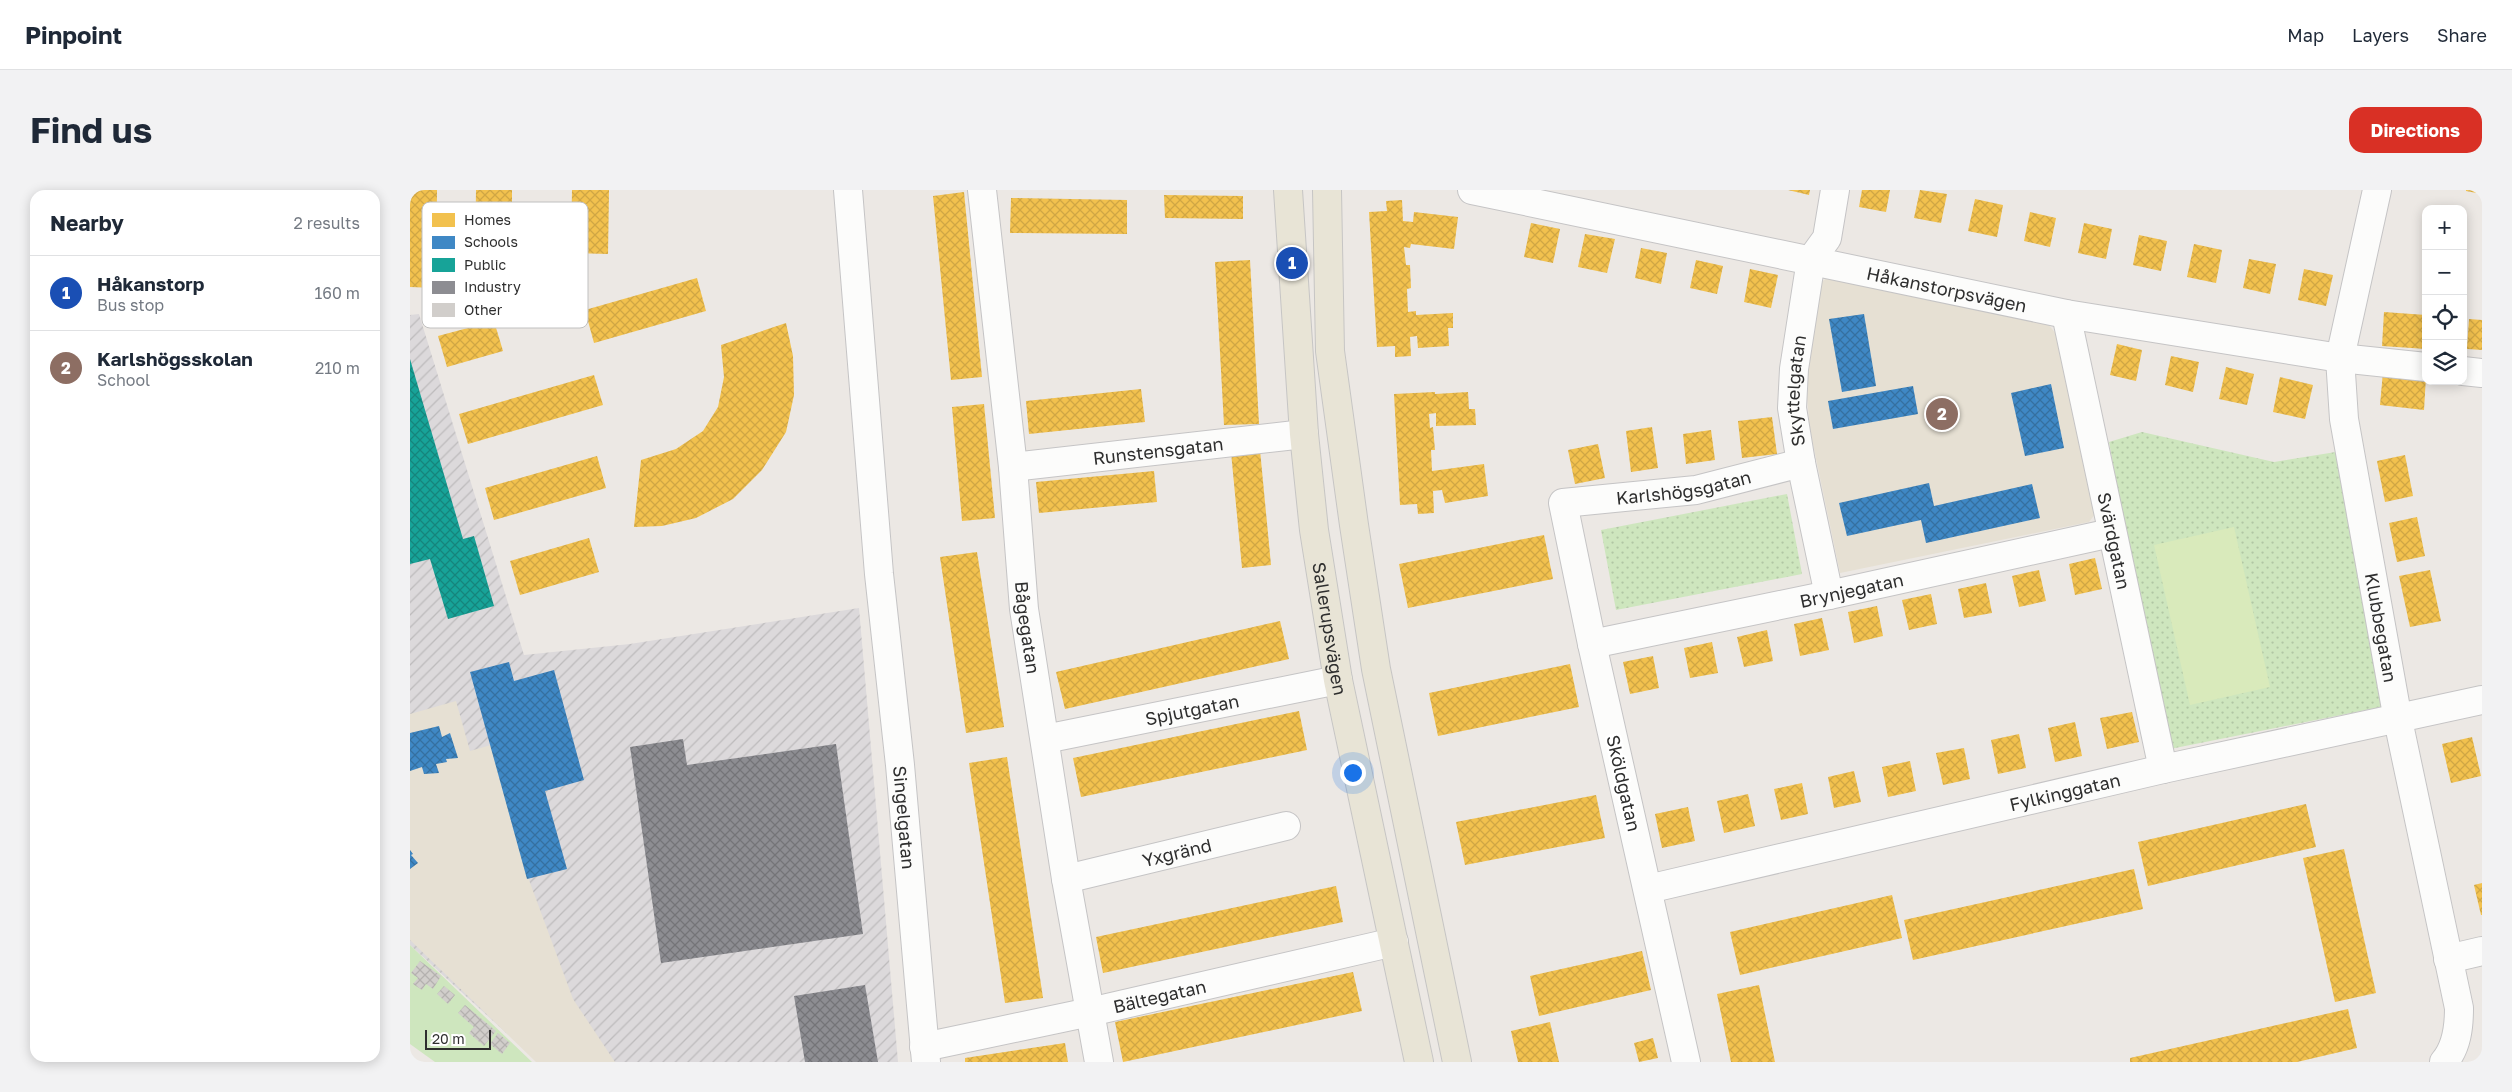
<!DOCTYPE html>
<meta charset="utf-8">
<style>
body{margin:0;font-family:"Golos Text",sans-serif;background:#f2f2f3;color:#1f2937}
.controls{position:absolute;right:15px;top:15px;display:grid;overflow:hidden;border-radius:10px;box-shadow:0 2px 12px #0003}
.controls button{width:45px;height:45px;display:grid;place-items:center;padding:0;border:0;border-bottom:1px solid #e0e1e3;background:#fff;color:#1f2937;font:25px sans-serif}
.scale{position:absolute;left:15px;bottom:12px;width:66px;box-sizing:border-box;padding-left:5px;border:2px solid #2e2e2e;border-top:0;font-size:14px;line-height:18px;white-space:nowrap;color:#2e2e2e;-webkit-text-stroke:4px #fff;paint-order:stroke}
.you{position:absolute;left:942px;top:582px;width:18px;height:18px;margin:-12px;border:4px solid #fff;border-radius:50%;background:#1a73e8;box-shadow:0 0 0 8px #1a73e833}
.badge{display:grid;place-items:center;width:32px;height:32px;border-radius:50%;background:#d93025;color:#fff;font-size:16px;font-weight:700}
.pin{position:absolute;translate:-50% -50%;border:2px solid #fff;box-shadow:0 1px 5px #0006}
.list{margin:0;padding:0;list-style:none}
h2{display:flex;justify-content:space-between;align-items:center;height:65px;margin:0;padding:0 20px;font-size:21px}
h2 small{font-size:16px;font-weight:400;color:#747a83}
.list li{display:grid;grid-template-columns:32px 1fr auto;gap:15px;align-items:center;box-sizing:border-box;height:75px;padding:0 20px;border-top:1px solid #e0e1e3}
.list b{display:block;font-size:19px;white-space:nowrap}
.list p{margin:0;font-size:16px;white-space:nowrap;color:#747a83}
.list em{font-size:16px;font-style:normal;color:#747a83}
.icon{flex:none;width:28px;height:28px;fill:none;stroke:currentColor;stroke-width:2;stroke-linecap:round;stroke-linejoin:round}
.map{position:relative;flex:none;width:2072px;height:872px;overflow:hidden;border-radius:15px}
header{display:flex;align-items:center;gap:30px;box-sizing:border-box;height:70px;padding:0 25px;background:#fff;border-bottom:1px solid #e0e1e3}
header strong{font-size:24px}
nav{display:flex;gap:28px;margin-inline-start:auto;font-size:18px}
.intro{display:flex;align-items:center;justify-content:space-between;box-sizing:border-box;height:120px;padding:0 30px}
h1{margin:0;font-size:35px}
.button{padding:12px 22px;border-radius:15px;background:#d93025;color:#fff;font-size:18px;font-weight:700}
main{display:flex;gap:30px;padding:0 30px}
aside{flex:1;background:#fff;border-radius:15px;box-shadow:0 2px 12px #0003}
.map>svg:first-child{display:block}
</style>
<header>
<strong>Pinpoint</strong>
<nav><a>Map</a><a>Layers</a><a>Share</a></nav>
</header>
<div class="intro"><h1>Find us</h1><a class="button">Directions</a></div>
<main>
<aside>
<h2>Nearby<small>2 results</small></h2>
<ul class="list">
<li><span class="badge" style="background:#1a4fb4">1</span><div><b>Håkanstorp</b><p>Bus stop</p></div><em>160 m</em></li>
<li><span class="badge" style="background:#8d6e63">2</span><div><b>Karlshögsskolan</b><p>School</p></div><em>210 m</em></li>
</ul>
</aside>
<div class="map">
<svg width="2072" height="872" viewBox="0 0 2072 872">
<defs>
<pattern id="industrial-furrows" width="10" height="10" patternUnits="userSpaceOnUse" patternTransform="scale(1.25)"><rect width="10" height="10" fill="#dcd9db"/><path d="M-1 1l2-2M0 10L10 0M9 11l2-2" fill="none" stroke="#bdbbbc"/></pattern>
<pattern id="park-dots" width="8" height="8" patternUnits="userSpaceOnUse" patternTransform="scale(1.25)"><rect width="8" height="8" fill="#cee6be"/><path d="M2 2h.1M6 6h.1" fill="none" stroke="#b1c6a4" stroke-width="1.8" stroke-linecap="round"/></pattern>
<pattern id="homes-cross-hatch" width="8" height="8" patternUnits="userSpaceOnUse" patternTransform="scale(1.25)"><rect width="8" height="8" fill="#f2c14e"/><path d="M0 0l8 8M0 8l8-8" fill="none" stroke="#d0a644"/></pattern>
<pattern id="schools-cross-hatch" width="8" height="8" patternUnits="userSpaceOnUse" patternTransform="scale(1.25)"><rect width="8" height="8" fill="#3f88c5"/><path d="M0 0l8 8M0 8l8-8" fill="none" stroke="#3570a0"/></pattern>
<pattern id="public-cross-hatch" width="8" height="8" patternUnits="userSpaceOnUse" patternTransform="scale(1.25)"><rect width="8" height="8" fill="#17a398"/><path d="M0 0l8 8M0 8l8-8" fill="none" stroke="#15857c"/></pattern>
<pattern id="industry-cross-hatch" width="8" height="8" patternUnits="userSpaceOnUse" patternTransform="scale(1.25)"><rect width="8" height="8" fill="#8d8d92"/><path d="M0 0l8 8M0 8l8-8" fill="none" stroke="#747478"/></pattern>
<pattern id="building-cross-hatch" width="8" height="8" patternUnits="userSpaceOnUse" patternTransform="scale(1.25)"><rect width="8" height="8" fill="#d1cecb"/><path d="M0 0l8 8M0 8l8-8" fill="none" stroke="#b4b1af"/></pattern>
</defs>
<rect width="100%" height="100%" fill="#ece8e4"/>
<path fill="url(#industrial-furrows)" d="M 9,124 L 114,465 L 220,454 L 449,418 L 488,872 L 128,872 L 0,755 L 0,125 Z"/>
<g fill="#e6e0d3">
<path d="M 1418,87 L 1637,133 L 1648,146 L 1686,323 L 1679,332 L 1430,383 L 1400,240 L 1397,208 L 1398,168 L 1406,96 Z"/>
<path d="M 46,511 L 60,561 L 81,555 L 119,690 L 163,809 L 205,872 L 126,872 L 0,750 L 0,524 Z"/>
</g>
<g fill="url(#park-dots)">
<path d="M 1732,242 L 1864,272 L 1932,261 L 1976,516 L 1755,560 L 1699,252 Z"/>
<path d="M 1377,304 L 1392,384 L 1206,420 L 1191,340 Z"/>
</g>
<path fill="#cee6be" d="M 0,755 L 122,872 L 25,872 L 0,854 Z"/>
<path fill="#d9eabb" d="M 1824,337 L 1860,497 L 1780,515 L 1744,355 Z"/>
<g fill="url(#homes-cross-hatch)">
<path d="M 0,0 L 27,0 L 26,98 L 0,97 Z"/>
<path d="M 66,0 L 102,0 L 102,65 L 65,65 Z"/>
<path d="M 162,0 L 199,0 L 198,64 L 161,63 Z"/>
<path d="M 1378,0 L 1400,0 L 1399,5 Z"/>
<path d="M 1452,0 L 1480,0 L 1476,22 L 1449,17 Z"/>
<path d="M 1510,0 L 1537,4 L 1531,33 L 1504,28 Z"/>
<path d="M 2056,0 L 2072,0 L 2072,4 L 2056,1 Z"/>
<path d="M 554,2 L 572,187 L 541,190 L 523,6 Z"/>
<path d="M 754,5 L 833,6 L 833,29 L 755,28 Z"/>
<path d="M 601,8 L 717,10 L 717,44 L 600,43 Z"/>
<path d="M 1565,9 L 1593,15 L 1587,47 L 1558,41 Z"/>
<path d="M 992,10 L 993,31 L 1003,32 L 1004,22 L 1048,27 L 1044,59 L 1001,54 L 1000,58 L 994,57 L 996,75 L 1000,75 L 1001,98 L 997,99 L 998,122 L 1006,121 L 1006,125 L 1043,123 L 1043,138 L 1038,138 L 1039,156 L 1008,158 L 1007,146 L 1000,147 L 1001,166 L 985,167 L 985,156 L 967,157 L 959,22 L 977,21 L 976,11 Z"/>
<path d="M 1620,22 L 1646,28 L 1640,57 L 1614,51 Z"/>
<path d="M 1121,33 L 1150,39 L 1143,73 L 1114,67 Z"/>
<path d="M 1674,33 L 1702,39 L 1696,69 L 1668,63 Z"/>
<path d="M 1175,44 L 1205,49 L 1197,83 L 1168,77 Z"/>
<path d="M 1729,45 L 1757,51 L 1751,81 L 1723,75 Z"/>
<path d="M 1784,54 L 1812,60 L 1806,93 L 1777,87 Z"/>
<path d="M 1231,58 L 1257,63 L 1251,94 L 1225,88 Z"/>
<path d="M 1839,69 L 1866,74 L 1860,104 L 1833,98 Z"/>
<path d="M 840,70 L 849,234 L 814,235 L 805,72 Z"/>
<path d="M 1286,70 L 1313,76 L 1307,104 L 1280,98 Z"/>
<path d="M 1340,79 L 1368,85 L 1361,118 L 1334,112 Z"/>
<path d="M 1894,79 L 1923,85 L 1916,116 L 1888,110 Z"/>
<path d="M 287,88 L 296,121 L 184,153 L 175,120 Z"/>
<path d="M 1974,122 L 2016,125 L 2016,159 L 1972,156 Z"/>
<path d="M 2059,129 L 2072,130 L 2072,160 L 2057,159 Z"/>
<path d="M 84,131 L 93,161 L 37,177 L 28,146 Z"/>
<path d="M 376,133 L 383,166 L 384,205 L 376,242 L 352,280 L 323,309 L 286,328 L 252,336 L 224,337 L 231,270 L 266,259 L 293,241 L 308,217 L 314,187 L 311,155 Z"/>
<path d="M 1707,154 L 1732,160 L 1726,191 L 1700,185 Z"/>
<path d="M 1761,166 L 1789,172 L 1783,202 L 1755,195 Z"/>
<path d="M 1816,177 L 1844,184 L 1837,215 L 1809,209 Z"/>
<path d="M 1973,182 L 2016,187 L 2014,220 L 1970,215 Z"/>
<path d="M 184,185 L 193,215 L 58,254 L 49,224 Z"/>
<path d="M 1870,187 L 1903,195 L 1895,229 L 1863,222 Z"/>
<path d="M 731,199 L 735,232 L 619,244 L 616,211 Z"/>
<path d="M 1025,202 L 1025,204 L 1058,202 L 1059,219 L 1065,219 L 1066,235 L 1026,236 L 1026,223 L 1019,224 L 1020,238 L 1023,237 L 1025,260 L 1021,260 L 1022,281 L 1074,274 L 1078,306 L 1035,313 L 1032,300 L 1023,301 L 1024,323 L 1008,324 L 1007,314 L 990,315 L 984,204 Z"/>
<path d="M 574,214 L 585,328 L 552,331 L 542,217 Z"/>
<path d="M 1362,227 L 1367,264 L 1332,268 L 1328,231 Z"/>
<path d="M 1242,237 L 1248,278 L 1221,282 L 1216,241 Z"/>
<path d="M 1301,240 L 1305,270 L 1276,274 L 1273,244 Z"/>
<path d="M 1188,254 L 1195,288 L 1165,294 L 1158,260 Z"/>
<path d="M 850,260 L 861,375 L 832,378 L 821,262 Z"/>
<path d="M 1995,265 L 2003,306 L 1975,312 L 1967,271 Z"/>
<path d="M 187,266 L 196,298 L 84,330 L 75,298 Z"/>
<path d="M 744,281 L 747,312 L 629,323 L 626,292 Z"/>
<path d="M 2007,327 L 2015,366 L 1987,372 L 1979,333 Z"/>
<path d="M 1134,345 L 1143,389 L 998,418 L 989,374 Z"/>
<path d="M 179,348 L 189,382 L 110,405 L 100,371 Z"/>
<path d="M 567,362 L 594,537 L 556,543 L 530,367 Z"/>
<path d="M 1685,368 L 1692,399 L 1665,405 L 1659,374 Z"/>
<path d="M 1629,380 L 1636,411 L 1609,417 L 1602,386 Z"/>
<path d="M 2020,380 L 2031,431 L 2000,437 L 1989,386 Z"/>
<path d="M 1576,393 L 1582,423 L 1554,428 L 1548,399 Z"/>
<path d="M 1521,404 L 1527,434 L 1499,440 L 1492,410 Z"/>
<path d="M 1467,416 L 1473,446 L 1444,453 L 1438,422 Z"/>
<path d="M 1412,428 L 1419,460 L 1390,466 L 1384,434 Z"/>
<path d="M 870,431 L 879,469 L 655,519 L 646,482 Z"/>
<path d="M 1357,440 L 1363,471 L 1334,477 L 1327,447 Z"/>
<path d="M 1302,452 L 1308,483 L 1280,488 L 1274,458 Z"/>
<path d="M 1243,466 L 1249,498 L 1220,504 L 1213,472 Z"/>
<path d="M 1160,474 L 1169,517 L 1028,546 L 1019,503 Z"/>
<path d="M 889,521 L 897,560 L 671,607 L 663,568 Z"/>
<path d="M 1722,522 L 1729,552 L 1697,559 L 1690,528 Z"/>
<path d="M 1665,532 L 1672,566 L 1645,572 L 1638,538 Z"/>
<path d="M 1609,544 L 1616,578 L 1588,584 L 1581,550 Z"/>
<path d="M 2062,547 L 2071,586 L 2041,593 L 2032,554 Z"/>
<path d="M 1554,558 L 1560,589 L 1533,595 L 1526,563 Z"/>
<path d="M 597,567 L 633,808 L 595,813 L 559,573 Z"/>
<path d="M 1500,571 L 1506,601 L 1478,607 L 1472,577 Z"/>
<path d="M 1444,581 L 1451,612 L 1424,618 L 1418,587 Z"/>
<path d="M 1392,593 L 1398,624 L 1371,630 L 1364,599 Z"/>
<path d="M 1338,604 L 1345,636 L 1314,643 L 1307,611 Z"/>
<path d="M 1186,605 L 1195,648 L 1055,675 L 1046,632 Z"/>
<path d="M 1896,614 L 1906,657 L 1738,696 L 1728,652 Z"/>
<path d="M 1278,617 L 1285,651 L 1252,658 L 1245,624 Z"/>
<path d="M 1934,659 L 1966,803 L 1925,812 L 1893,668 Z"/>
<path d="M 1724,679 L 1733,719 L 1503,770 L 1494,730 Z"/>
<path d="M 2072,693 L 2072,725 L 2071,725 L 2064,695 Z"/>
<path d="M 926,696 L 933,732 L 693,783 L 686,747 Z"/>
<path d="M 1482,705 L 1492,748 L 1330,785 L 1320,742 Z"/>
<path d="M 1232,761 L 1241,800 L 1129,826 L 1120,786 Z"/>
<path d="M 943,782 L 952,821 L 713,872 L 705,832 Z"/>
<path d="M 1349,795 L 1365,872 L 1321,872 L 1307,804 Z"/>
<path d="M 1938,819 L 1947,858 L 1887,872 L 1720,872 L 1720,868 Z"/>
<path d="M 1140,832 L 1149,872 L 1108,872 L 1101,841 Z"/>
<path d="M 1243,848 L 1248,868 L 1229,872 L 1224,853 Z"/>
<path d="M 655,853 L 658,872 L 555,872 L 555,868 Z"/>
</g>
<g fill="url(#schools-cross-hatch)">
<path d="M 1454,124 L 1466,196 L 1432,202 L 1419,129 Z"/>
<path d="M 1641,194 L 1654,258 L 1615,266 L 1601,203 Z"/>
<path d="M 1503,196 L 1508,224 L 1423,239 L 1418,211 Z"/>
<path d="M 1519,293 L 1524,316 L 1622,294 L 1630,328 L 1516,353 L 1511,330 L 1437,346 L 1429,313 Z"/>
<path d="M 99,472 L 104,491 L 144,480 L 174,590 L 135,601 L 157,679 L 117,689 L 60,482 Z"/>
<path d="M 29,536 L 32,547 L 40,543 L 48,568 L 36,569 L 37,572 L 26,574 L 29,583 L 14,584 L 12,577 L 0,581 L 0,543 Z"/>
<path d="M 0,660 L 3,664 L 1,665 L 8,673 L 0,679 Z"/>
</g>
<path fill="url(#public-cross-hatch)" d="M 0,169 L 53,349 L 64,346 L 84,416 L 38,429 L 20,369 L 0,374 Z"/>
<g fill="url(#industry-cross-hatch)">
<path d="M 273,549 L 277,575 L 426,554 L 453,744 L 251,773 L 220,557 Z"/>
<path d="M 455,795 L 468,872 L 395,872 L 384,806 Z"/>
</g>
<g fill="url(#building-cross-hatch)">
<path d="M 10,771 L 31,786 L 23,799 L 16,794 L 12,800 L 3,794 L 8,788 L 1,783 Z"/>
<path d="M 34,796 L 45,805 L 38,814 L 27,804 Z"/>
<path d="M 55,815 L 86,841 L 74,856 L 59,843 L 64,837 L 48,823 Z"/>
<path d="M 88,843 L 100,853 L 92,864 L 80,854 Z"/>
</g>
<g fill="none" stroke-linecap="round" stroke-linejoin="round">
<g stroke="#c5c4c5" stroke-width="30">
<g id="minor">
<path id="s1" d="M 438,0 L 469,384 L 490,575 L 516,872"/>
<path id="s2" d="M 572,0 L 603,277 L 614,419 L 656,689 L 689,872"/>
<path id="s3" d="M 1062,0 L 1656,124 L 1930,168 L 2016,177"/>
<path id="s4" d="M 1967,0 L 1930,168 L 1934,229 L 1988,530 L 2049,818 C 2049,837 2047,857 2034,872"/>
<path id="s5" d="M 1656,124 L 1753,579"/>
<path d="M 2053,181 L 2072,183"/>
<path id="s6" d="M 603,277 L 894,244"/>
<path id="s7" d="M 1419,405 L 1391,273 L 1382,218 L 1384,179 L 1401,70 L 1417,48 L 1425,0"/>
<path id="s8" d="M 1182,454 L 1419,405 L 1701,343"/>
<path id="s9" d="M 635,549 L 928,490"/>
<path id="s10" d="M 656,689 L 876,636"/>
<path id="s11" d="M 1238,699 L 1753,579 L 2072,510"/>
<path d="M 2038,769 L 2072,761"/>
<path id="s12" d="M 514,857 L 680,822 L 984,752"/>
<path id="s13" d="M 1276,872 L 1182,454 L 1153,313 L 1286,300 L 1391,273"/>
</g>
</g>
<g stroke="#c6c5c4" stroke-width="30">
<g id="major">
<path id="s14" d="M 878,0 L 894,244 L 904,340 L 928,490 L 1009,872"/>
<path d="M 917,0 L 920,161 L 944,335 L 966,479 L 1047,872"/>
</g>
</g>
<use href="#minor" stroke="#fcfcfb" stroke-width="28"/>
<use href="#major" stroke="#e8e4d6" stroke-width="28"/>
</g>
<g text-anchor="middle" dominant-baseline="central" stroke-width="5" stroke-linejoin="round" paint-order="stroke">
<g font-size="18" fill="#2e2e2e" stroke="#fff">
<text stroke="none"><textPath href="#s3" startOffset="485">Håkanstorpsvägen</textPath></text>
<text stroke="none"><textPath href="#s7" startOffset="208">Skyttelgatan</textPath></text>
<text stroke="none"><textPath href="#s6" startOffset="146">Runstensgatan</textPath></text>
<text stroke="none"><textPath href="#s13" startOffset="694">Karlshögsgatan</textPath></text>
<text stroke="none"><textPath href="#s5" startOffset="232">Svärdgatan</textPath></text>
<text stroke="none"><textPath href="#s8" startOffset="265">Brynjegatan</textPath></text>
<text stroke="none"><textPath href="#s2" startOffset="440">Bågegatan</textPath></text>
<text stroke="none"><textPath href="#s4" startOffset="445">Klubbegatan</textPath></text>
<text stroke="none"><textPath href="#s14" startOffset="441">Sallerupsvägen</textPath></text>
<text stroke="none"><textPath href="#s9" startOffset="150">Spjutgatan</textPath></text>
<text transform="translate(1214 593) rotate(77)">Sköldgatan</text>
<text stroke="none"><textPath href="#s11" startOffset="428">Fylkinggatan</textPath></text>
<text stroke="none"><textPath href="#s1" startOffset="630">Singelgatan</textPath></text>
<text stroke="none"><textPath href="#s10" startOffset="114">Yxgränd</textPath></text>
<text stroke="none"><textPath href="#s12" startOffset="241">Bältegatan</textPath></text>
</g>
</g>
<rect x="12" y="12" width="166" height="126" rx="8" fill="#fff" stroke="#c0c0c0" stroke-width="1"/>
<rect x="22" y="23" width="23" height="14" fill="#f2c14e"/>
<rect x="22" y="46" width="23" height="13" fill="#3f88c5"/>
<rect x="22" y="68" width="23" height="14" fill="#17a398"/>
<rect x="22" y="91" width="23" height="13" fill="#8d8d92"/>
<rect x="22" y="113" width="23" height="14" fill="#d1cecb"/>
<g font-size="14" fill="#2e2e2e">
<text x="54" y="35">Homes</text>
<text x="54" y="57">Schools</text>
<text x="54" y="80">Public</text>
<text x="54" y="102">Industry</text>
<text x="54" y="125">Other</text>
</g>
</svg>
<div class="controls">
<button>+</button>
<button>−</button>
<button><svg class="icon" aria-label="locate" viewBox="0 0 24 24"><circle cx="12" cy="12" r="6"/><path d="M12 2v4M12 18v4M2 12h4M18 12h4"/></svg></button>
<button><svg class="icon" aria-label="layers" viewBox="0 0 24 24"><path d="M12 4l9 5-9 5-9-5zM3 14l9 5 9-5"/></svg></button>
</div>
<div class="scale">20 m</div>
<div class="you"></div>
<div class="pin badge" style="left:882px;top:73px;background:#1a4fb4">1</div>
<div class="pin badge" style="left:1532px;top:224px;background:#8d6e63">2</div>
</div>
</main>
